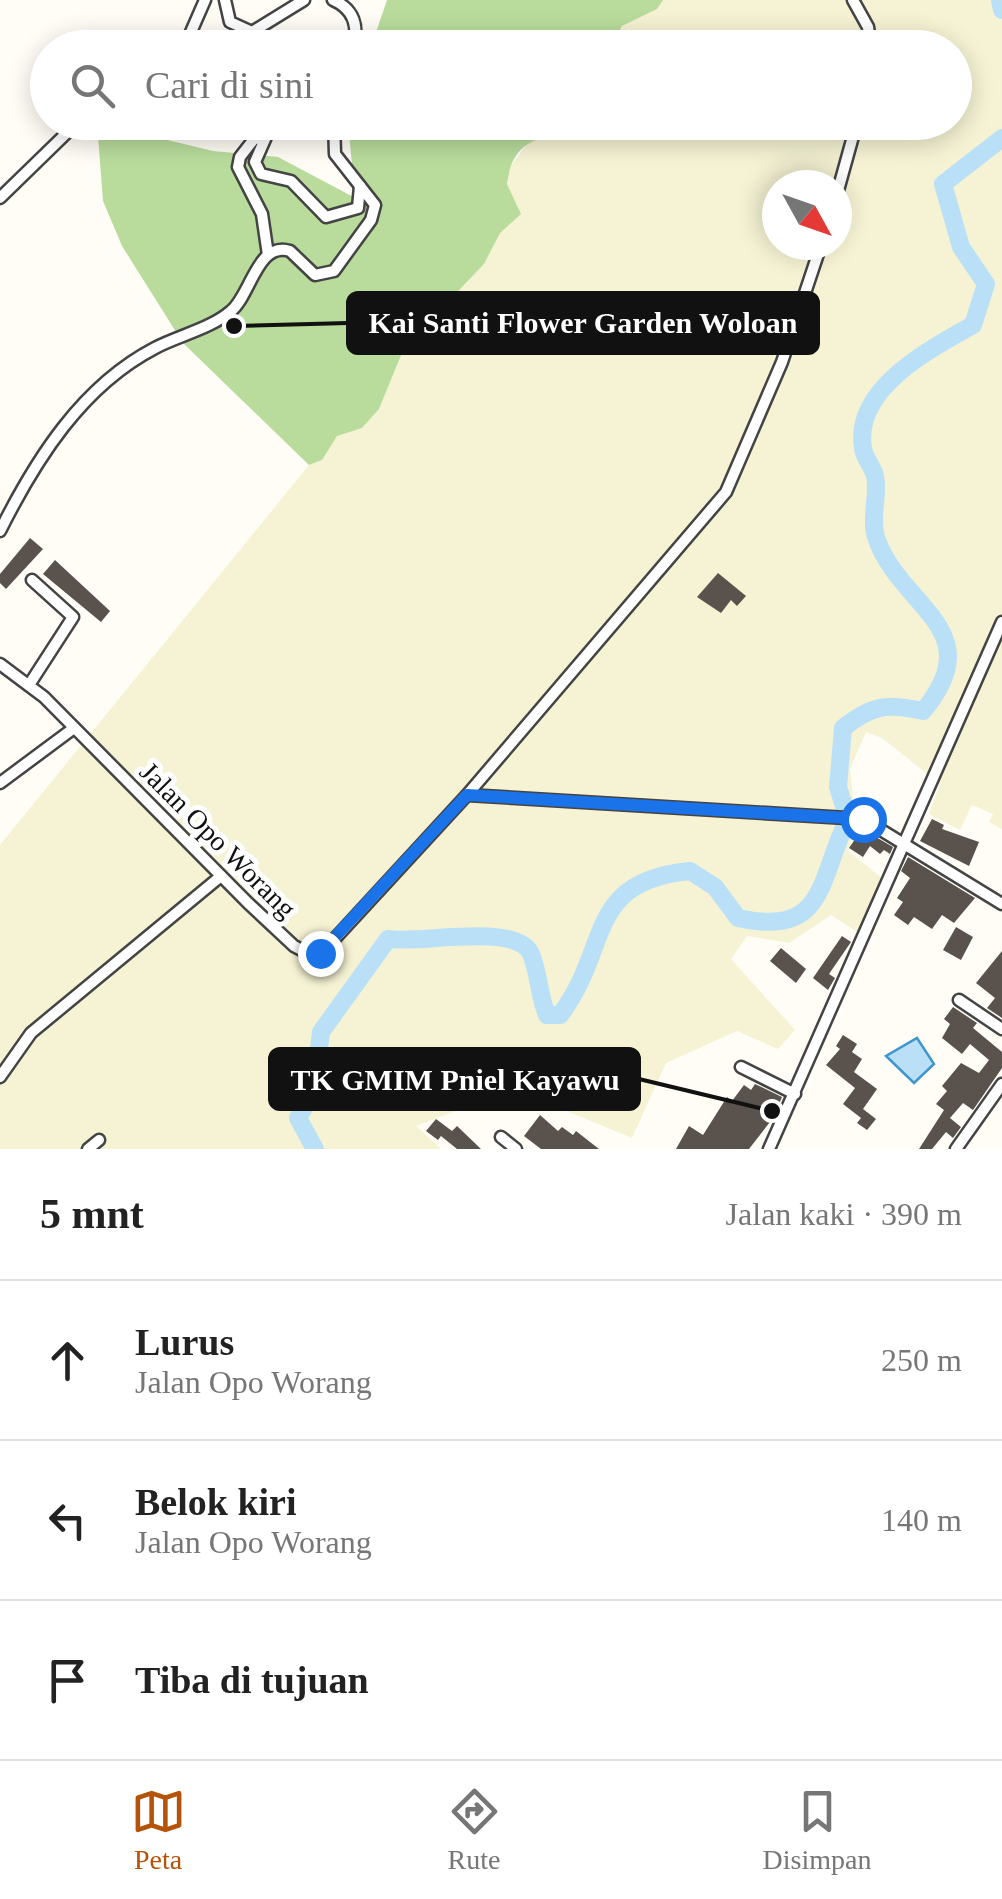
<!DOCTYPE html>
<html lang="id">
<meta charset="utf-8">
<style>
:root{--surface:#fff;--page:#f6f6f6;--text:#222;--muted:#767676;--line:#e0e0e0;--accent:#b45309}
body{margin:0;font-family:Georgia,serif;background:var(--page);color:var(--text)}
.compass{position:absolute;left:762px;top:170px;width:90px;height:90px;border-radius:50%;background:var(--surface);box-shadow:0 5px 25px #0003;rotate:130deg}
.stop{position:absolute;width:30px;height:30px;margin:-22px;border:8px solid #1a73e8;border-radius:50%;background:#fff}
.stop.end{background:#1a73e8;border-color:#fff;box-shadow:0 2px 10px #0008}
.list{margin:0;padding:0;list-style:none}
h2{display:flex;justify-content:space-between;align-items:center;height:130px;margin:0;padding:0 40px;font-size:42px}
h2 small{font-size:32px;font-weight:400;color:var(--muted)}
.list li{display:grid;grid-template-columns:65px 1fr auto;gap:30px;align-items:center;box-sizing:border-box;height:160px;padding:0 40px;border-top:2px solid var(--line)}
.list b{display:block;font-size:38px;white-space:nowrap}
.list p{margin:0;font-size:32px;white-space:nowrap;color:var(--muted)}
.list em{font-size:32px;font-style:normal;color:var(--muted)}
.icon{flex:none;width:55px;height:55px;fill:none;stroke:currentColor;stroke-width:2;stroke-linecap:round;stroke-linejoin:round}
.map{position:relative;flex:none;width:1002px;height:1149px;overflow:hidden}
.search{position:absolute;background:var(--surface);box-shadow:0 5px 25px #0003;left:30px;right:30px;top:30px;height:110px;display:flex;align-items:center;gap:25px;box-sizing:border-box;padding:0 35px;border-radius:55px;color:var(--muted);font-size:38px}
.sheet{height:610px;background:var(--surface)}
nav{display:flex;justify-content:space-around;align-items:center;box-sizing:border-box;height:140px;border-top:2px solid var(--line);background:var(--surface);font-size:28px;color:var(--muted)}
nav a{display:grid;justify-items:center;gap:5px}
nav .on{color:var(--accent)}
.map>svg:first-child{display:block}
.farmland{fill:#f6f3d4;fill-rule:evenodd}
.forest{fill:#b9dc9c}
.water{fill:#b9e0f7;stroke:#3f96cf;stroke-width:2.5}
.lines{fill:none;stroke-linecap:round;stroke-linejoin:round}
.river{stroke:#b9e0f7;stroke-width:18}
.building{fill:#5a524d}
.minor-casing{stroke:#444;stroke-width:15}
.minor{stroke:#fff;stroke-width:10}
.route{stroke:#1a73e8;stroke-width:12}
.labels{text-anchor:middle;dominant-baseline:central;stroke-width:10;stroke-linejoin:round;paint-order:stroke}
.street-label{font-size:28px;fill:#111;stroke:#fff}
.leader{fill:none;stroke:#111;stroke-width:4}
.callout-dot{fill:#111;stroke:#fff;stroke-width:4}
.callout{fill:#111;stroke:#111;stroke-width:4}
.callout-label{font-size:30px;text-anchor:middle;font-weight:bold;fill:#fff}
</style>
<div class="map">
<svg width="1002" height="1149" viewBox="0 0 1002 1149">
<rect width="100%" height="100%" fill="#fffdf5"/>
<!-- farmland -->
<path class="farmland" d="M663 0H1002V829L989 822 993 814 972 805 960 830 929 814 940 784 882 738 866 732 850 769 856 827 848 851 888 883 865 937 831 915 789 943 747 936 731 959 795 1030 778 1049 737 1031 666 1063 632 1138 557 1107H499L461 1109 416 1126 441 1149H0V845L309 465 322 460 337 435 362 428 379 409 404 348 484 264 499 233 520 214 507 184 509 169 530 140 570 122H954V48L611 47 622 26 656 9ZM777 185H837V245H777Z"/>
<!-- forest -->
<g class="forest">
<polygon points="387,0 663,0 657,9 622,26 611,47 371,47"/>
<path d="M97 123 213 151 278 157 380 211 353 175 348 123H570C542 145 514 133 507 184L521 214 500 233 484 264 404 348 379 409 362 428 337 436 322 460 309 465 183 343 122 246 103 201Z"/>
</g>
<!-- water -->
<polygon class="water" points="917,1038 934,1064 914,1083 886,1056"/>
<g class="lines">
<!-- river -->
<g class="river">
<polyline points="1000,0 1002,10"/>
<path d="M315 1149 298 1118 314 1090 321 1032 388 939C421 944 517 922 531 954 539 973 539 996 547 1015H560C611 949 584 881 690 871L715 887 738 918C827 938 818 879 848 819L838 787 843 728C872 705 887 703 923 711 992 629 899 607 876 537 870 518 879 495 875 476 873 467 864 458 863 448 853 388 931 349 973 325L986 284 961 247 943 184 1002 138"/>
</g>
</g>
<!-- building -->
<g class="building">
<polygon points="30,538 43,549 6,589 0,583 0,574"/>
<polygon points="55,560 110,611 101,622 43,574"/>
<polygon points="718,573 746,596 737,606 731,600 721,613 697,597"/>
<polygon points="932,819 944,825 942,829 979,842 969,866 920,841"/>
<polygon points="862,829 893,847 890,854 884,850 880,854 870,846 863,857 849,848"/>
<polygon points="908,857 975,898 954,923 942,915 932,929 914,917 908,925 894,915 903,902 897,898 910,878 901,871"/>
<polygon points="956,927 973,937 961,960 943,950"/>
<polygon points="842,936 851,942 829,974 835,978 828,990 813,978"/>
<polygon points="781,948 806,969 796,983 770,961"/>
<polygon points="1002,951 1002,1018 987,1008 995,998 976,983"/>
<polygon points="953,1007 977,1023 973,1028 1002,1052 1002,1068 973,1110 963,1103 950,1118 961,1127 953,1138 946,1132 932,1149 919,1149 944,1110 936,1104 947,1091 942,1086 961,1063 979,1073 989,1060 970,1044 962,1054 942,1038 950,1024 944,1019"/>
<polygon points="843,1035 857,1044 852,1052 862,1059 854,1072 877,1089 863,1109 876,1119 867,1130 857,1123 861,1118 843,1104 855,1088 826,1065 840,1049 836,1046"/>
<polygon points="755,1084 782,1097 773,1118 749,1149 676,1149 689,1126 703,1135 727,1097 732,1101 744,1085 751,1090"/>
<polygon points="540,1115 558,1131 562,1127 573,1135 576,1131 599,1149 541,1149 524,1136"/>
<polygon points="436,1119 452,1131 457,1126 481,1149 457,1149 441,1136 438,1140 426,1131"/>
</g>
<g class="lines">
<defs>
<g id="minor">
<polyline points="225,0 230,22 252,32 304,0"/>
<path d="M333 0C354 9 359 26 353 48"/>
<polyline points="853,0 868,27 871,48"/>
<polyline points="188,40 206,48"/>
<polyline points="184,48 205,0"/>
<polyline points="837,194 857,122"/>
<polyline points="0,198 78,122"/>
<polyline points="268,255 262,214 238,167 240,157 254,139 266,137 255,162 261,174 291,181 326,217 358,208 360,186"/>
<path d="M0 531C36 459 82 386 155 348 180 335 210 329 231 311 251 295 257 241 290 251L315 275 334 271 371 220 375 205 335 154 334 122"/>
<polyline points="0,664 44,697 248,903 294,946 313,956 328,946 467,795 863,819 1002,904"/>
<polyline points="29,685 73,617 32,580"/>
<polyline points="0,783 74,728"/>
<polyline points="467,795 726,492 782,362 821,245"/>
<polyline points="959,1000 1002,1029"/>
<polyline points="741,1067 795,1094"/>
<polyline points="0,1077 31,1033 221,876"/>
<polyline points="501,1137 516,1149"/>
<polyline points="88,1149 99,1140"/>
<polyline points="769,1149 1002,622"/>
<polyline points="956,1149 1002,1084"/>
</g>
</defs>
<!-- minor casing -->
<use href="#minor" class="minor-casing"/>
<!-- minor -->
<use href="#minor" class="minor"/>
</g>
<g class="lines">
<!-- route -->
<polyline class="route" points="320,953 467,795 863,819"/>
</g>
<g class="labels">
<!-- street labels -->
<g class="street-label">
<text transform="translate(218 840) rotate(45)">Jalan Opo Worang</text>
</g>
</g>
<!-- callouts -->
<path class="leader" d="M234 326L348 323M772 1111L639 1079"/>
<g class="callout-dot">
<circle cx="234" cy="326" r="10"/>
<circle cx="772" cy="1111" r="10"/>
</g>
<g class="callout">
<rect x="348" y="293" width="470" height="60" rx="10"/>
<rect x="270" y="1049" width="369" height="60" rx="10"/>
</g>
<g class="callout-label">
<text x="583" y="333">Kai Santi Flower Garden Woloan</text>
<text x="455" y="1090">TK GMIM Pniel Kayawu</text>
</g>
</svg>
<svg class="compass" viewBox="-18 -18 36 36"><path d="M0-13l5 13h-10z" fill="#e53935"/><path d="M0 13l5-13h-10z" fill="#767676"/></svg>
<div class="stop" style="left:863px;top:819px"></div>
<div class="stop end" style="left:320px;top:953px"></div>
<div class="search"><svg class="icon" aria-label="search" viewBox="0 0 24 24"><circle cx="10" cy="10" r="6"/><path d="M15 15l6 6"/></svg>Cari di sini</div>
</div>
<section class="sheet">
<h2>5 mnt<small>Jalan kaki · 390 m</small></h2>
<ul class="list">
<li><svg class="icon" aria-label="ahead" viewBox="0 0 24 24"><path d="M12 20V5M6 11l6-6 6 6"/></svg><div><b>Lurus</b><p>Jalan Opo Worang</p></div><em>250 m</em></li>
<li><svg class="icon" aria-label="left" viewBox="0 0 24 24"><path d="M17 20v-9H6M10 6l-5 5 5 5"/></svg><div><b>Belok kiri</b><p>Jalan Opo Worang</p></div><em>140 m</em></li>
<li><svg class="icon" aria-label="arrive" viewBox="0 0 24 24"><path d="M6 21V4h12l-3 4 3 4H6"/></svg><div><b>Tiba di tujuan</b></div></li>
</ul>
</section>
<nav>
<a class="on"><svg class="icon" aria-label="map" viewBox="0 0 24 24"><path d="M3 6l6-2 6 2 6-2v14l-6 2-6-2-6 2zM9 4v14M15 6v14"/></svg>Peta</a>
<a><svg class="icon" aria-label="directions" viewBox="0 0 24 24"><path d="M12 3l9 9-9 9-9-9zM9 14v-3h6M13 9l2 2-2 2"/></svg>Rute</a>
<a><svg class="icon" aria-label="saved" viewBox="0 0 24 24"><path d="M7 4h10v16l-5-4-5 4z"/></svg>Disimpan</a>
</nav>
